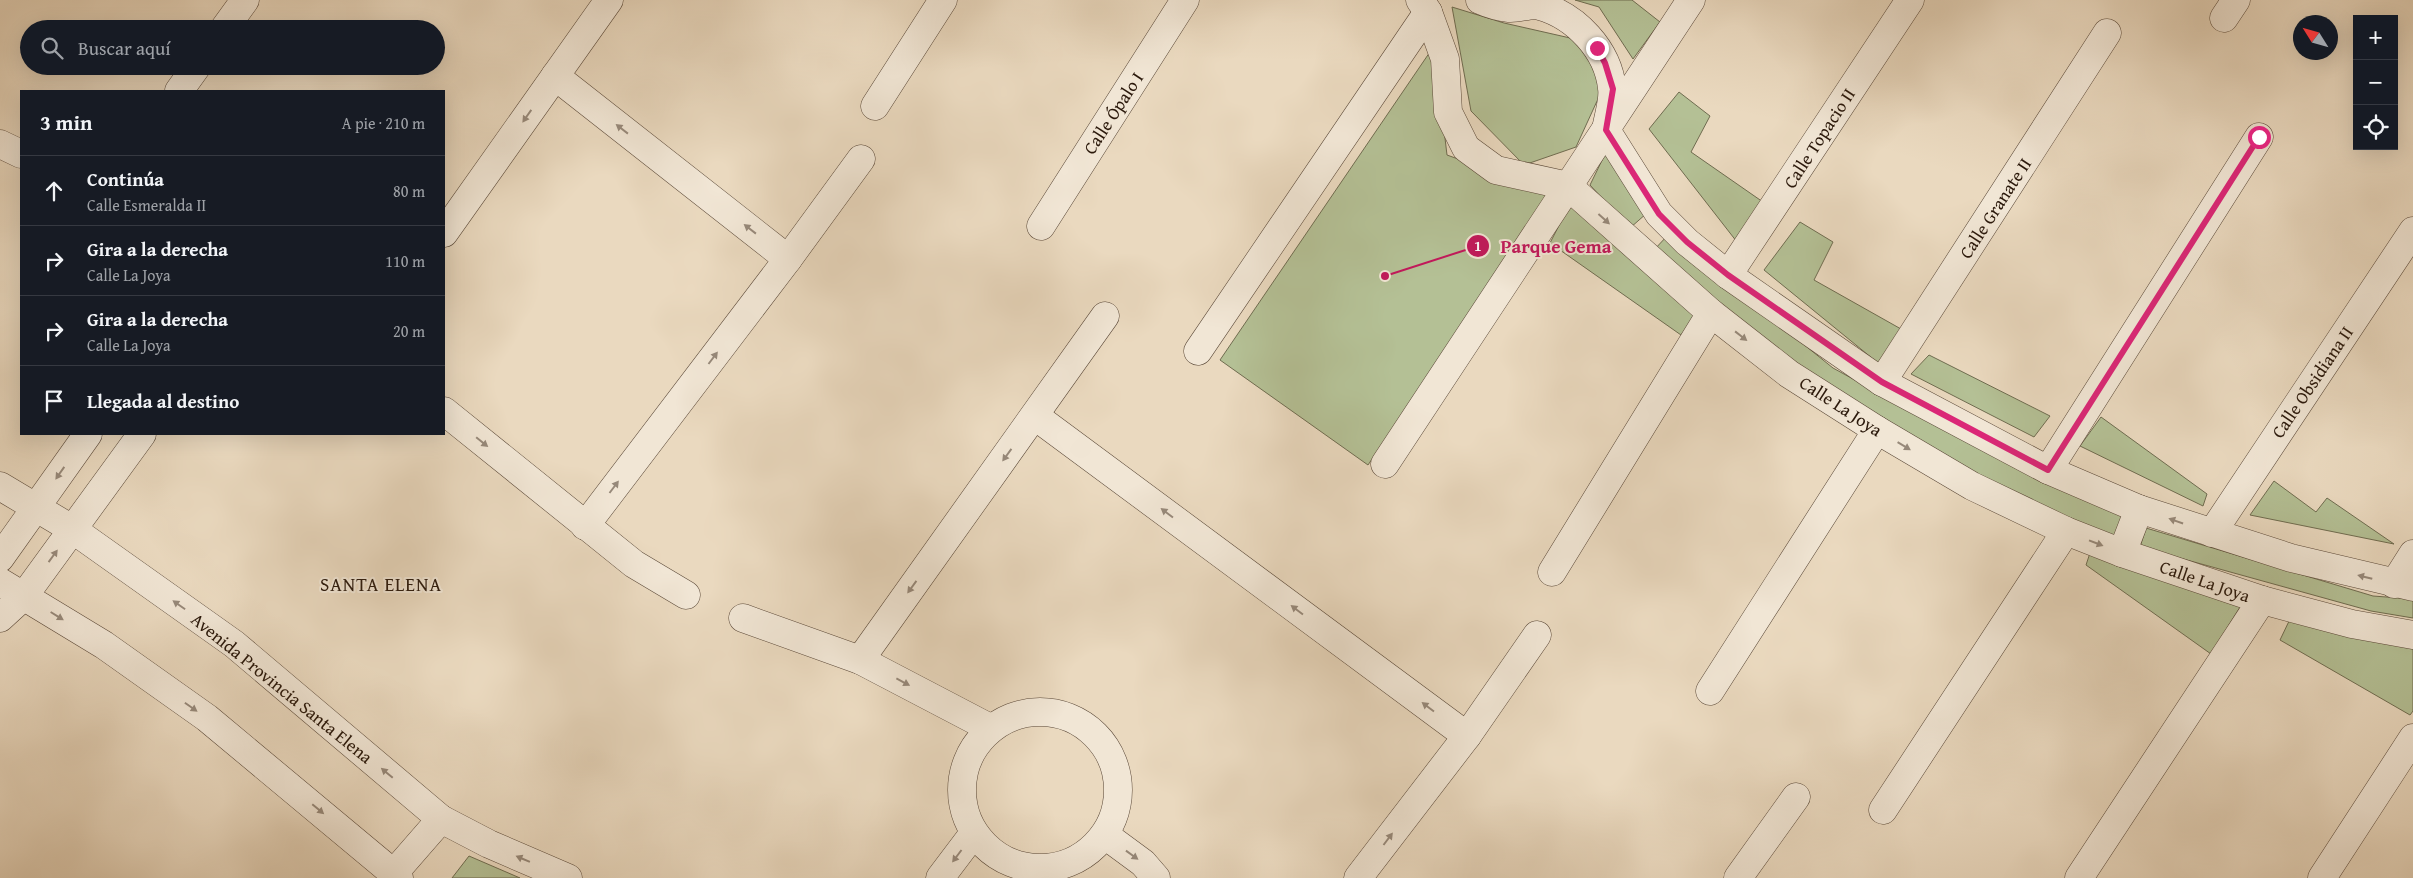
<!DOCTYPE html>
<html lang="es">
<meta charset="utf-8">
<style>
:root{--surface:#171b24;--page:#20242c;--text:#f1f3f6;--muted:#9ea1a6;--line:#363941}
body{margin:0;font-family:"Gentium Book Plus",serif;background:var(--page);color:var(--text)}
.controls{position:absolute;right:15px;top:15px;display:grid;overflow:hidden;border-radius:0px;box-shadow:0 5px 20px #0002}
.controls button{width:45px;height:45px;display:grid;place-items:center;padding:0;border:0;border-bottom:1px solid var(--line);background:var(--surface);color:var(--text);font:25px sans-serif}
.compass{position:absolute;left:2293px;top:15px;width:45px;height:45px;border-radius:50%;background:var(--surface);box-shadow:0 5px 20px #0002;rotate:307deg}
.stop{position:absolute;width:15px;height:15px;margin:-11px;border:4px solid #db2777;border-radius:50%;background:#fff}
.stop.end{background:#db2777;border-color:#fff;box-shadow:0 1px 5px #0008}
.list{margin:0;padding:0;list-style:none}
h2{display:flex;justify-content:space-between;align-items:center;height:65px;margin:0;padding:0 20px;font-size:21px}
h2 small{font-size:16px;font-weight:400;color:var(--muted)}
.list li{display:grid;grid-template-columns:32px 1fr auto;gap:15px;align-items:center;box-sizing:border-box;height:70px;padding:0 20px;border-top:1px solid var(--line)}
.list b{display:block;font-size:19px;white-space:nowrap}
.list p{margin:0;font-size:16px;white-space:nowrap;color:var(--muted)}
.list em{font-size:16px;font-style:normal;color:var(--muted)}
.icon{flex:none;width:28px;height:28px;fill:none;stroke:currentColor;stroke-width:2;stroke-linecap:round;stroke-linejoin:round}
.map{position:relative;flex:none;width:2413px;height:878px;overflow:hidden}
.search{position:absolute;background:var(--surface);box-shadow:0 5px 20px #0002;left:20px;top:20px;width:425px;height:55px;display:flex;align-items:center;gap:12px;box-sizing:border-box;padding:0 18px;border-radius:28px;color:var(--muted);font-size:19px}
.panel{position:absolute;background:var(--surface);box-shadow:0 5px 20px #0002;left:20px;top:90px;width:425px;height:345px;border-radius:0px}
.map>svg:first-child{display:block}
.green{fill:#b4c095;stroke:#6f6c50}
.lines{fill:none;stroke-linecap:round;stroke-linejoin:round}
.minor-casing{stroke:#5a4838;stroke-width:29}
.minor{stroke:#f1e6d5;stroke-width:28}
.oneway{fill:#97897a}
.route{stroke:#db2777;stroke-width:6}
.labels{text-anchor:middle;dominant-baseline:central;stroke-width:4;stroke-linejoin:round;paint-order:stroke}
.street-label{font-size:18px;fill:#2a180b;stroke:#f1e6d5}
.neighbourhood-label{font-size:19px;letter-spacing:1px;fill:#2a180b;stroke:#f1e6d5}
.leader{fill:none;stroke:#c2185b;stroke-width:2}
.callout-dot{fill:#c2185b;stroke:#f1e6d5;stroke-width:2}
.mark-label{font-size:15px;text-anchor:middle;font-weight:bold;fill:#fff}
.callout-label{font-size:19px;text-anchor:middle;font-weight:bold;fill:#c2185b;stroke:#f1e6d5;stroke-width:4;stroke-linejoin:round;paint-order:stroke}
</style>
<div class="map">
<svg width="2413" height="878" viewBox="0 0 2413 878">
<rect width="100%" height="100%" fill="#ead9bf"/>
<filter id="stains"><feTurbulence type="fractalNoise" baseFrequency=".004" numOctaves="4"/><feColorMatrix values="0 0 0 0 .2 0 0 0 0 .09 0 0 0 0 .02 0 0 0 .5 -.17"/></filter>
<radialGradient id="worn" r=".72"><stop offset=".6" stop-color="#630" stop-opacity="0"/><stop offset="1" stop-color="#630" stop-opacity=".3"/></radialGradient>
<!-- green -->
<g class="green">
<polygon points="1575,0 1632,0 1660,22 1633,59 1599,7"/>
<polygon points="1452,7 1504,23 1579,40 1603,88 1576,147 1524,165 1471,111"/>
<polygon points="1434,46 1447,155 1549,192 1368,465 1220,360"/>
<polygon points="1679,92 1710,116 1691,152 1763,202 1737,242 1649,129"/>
<polygon points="1609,146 1647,213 1630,228 1590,185"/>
<polygon points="1571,202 1697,313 1681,335 1550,243"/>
<polygon points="1800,222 1833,242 1814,280 1901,329 1878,363 1764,270"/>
<polygon points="1668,235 1833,368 2015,468 2125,512 2117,542 2002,493 1818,385 1653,251"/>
<polygon points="1929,355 2050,416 2034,437 1911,374"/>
<polygon points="2101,417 2207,494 2203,506 2080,446"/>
<polygon points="2274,481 2316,512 2327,498 2394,544 2250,515"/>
<polygon points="2146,528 2373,596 2413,599 2413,618 2371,611 2140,547"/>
<polygon points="2091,550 2240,607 2211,654 2086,565"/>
<polygon points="2291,617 2413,641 2413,711 2410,715 2280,640"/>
<polygon points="469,856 520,878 452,878"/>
</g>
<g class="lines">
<defs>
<g id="minor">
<polyline points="1420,0 1428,12 1445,59 1448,112 1466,148 1496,170 1568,186 1711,313 1789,374 1877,430 1972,486 2066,531 2122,553 2262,600 2352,624 2413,635"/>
<path d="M1480 0C1489 4 1499 7 1509 8 1519 9 1531 3 1540 6 1576 16 1608 50 1612 88 1614 100 1608 117 1606 130L1659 214 1687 242 1728 275 1882 382 2048 470 2139 509 2291 558 2413 587"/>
<polyline points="2224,18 2236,0"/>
<polyline points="224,29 245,0"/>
<polyline points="555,76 788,259"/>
<polyline points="179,91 197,66"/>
<polyline points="875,106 943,0"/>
<polyline points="0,144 21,154"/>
<polyline points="1041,226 1185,0"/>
<polyline points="444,233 609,0"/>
<polyline points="1728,275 1910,0"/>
<polyline points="1198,351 1428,12"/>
<polyline points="1882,382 2107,33"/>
<polyline points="444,411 634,564 686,595"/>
<polyline points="1035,416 1467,736"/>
<polyline points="1385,464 1691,0"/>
<polyline points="2048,470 2259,137"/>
<polyline points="0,486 72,529 234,644 441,819 489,844 568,878"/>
<polyline points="585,526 788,259 861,159"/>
<polyline points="2212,533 2413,231"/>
<polyline points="2122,553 2139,509"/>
<polyline points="0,558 88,434"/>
<polyline points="1552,572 1711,313"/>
<polyline points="0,582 104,645 207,718 399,878"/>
<polyline points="2394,584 2413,554"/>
<polyline points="0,618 24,596 142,434"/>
<polyline points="743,618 860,660 990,728"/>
<polyline points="860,660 1105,316"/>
<polyline points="1710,691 1877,430"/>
<circle cx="1040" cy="790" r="78"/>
<polyline points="1883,810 2066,531"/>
<polyline points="1105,835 1143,863 1156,878"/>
<polyline points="394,873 441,819"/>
<polyline points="940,878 974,833"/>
<polyline points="1358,878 1467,736 1537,635"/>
<polyline points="1738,878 1796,797"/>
<polyline points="2079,878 2262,600"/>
<polyline points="2322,878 2413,738"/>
</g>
</defs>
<!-- minor casing -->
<use href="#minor" class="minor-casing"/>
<!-- minor -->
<use href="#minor" class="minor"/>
</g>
<!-- one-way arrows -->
<defs><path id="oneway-solid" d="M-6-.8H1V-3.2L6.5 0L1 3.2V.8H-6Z" transform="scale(1.25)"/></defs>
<g class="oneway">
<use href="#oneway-solid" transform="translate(527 116) rotate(125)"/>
<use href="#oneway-solid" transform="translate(622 129) rotate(-142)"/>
<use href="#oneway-solid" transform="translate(1604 219) rotate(42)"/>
<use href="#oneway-solid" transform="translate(750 229) rotate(-142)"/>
<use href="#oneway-solid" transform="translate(1741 336) rotate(38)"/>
<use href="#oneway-solid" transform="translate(713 358) rotate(-53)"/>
<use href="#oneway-solid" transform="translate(482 442) rotate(39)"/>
<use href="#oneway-solid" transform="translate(1904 446) rotate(31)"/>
<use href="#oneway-solid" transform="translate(1007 455) rotate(126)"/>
<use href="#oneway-solid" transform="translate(60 473) rotate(125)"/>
<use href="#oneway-solid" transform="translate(614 487) rotate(-53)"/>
<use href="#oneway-solid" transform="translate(1167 513) rotate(-143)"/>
<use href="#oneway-solid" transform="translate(2176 521) rotate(-161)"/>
<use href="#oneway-solid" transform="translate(2096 543) rotate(21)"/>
<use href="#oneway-solid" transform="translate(53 556) rotate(-54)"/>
<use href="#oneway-solid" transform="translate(2365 577) rotate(-166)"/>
<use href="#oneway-solid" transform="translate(912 587) rotate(126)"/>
<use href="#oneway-solid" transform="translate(179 605) rotate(-145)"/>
<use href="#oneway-solid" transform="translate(1297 610) rotate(-143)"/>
<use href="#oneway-solid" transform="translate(57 616) rotate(32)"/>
<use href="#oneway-solid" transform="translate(903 682) rotate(28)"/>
<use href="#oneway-solid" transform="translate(191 707) rotate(35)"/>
<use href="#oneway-solid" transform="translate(1428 707) rotate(-143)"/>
<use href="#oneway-solid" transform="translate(387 773) rotate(-140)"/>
<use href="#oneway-solid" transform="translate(318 809) rotate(40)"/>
<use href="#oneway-solid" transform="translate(1388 839) rotate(-53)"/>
<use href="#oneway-solid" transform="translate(1132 855) rotate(36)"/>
<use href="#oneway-solid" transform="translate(957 856) rotate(127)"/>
<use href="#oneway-solid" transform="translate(523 859) rotate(-157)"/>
</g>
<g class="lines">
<!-- route -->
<polyline class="route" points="1597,48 1605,63 1613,89 1606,130 1659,214 1687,242 1728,275 1882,382 2048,470 2259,137"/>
</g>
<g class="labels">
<!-- street labels -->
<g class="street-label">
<text transform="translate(1113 113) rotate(-57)">Calle Ópalo I</text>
<text transform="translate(1819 138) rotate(-57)">Calle Topacio II</text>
<text transform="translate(1995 208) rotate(-57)">Calle Granate II</text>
<text transform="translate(2312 382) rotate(-56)">Calle Obsidiana II</text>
<text transform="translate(1841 406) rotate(33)">Calle La Joya</text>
<text transform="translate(2205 581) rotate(19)">Calle La Joya</text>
<text transform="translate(282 688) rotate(39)">Avenida Provincia Santa Elena</text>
</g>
<!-- neighbourhood labels -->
<g class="neighbourhood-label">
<text x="381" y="584">SANTA ELENA</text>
</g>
</g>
<!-- callouts -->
<path class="leader" d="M1385 276L1478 246"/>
<g class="callout-dot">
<circle cx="1385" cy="276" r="5"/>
<circle cx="1478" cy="246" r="12"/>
</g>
<g class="mark-label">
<text x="1478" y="251">1</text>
</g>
<g class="callout-label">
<text x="1556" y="253">Parque Gema</text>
</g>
<rect width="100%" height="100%" filter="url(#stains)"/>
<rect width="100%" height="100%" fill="url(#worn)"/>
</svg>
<div class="controls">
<button>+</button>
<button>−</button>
<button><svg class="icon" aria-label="locate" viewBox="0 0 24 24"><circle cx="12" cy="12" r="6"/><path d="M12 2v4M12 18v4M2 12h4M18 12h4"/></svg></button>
</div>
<svg class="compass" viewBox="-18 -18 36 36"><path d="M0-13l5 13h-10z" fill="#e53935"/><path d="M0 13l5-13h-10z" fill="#9ea1a6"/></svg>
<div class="stop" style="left:2259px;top:137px"></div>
<div class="stop end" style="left:1597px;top:48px"></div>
<div class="search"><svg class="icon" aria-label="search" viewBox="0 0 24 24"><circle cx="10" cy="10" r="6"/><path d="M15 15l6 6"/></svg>Buscar aquí</div>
<section class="panel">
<h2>3 min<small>A pie · 210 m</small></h2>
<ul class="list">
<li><svg class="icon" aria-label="ahead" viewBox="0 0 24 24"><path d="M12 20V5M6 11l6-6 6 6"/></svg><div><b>Continúa</b><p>Calle Esmeralda II</p></div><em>80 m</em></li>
<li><svg class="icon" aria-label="right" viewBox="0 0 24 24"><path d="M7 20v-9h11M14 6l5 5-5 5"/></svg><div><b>Gira a la derecha</b><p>Calle La Joya</p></div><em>110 m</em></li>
<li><svg class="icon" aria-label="right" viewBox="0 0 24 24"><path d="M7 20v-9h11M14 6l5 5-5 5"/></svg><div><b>Gira a la derecha</b><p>Calle La Joya</p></div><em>20 m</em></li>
<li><svg class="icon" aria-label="arrive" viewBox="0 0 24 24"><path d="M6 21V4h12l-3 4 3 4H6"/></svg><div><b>Llegada al destino</b></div></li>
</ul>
</section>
</div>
